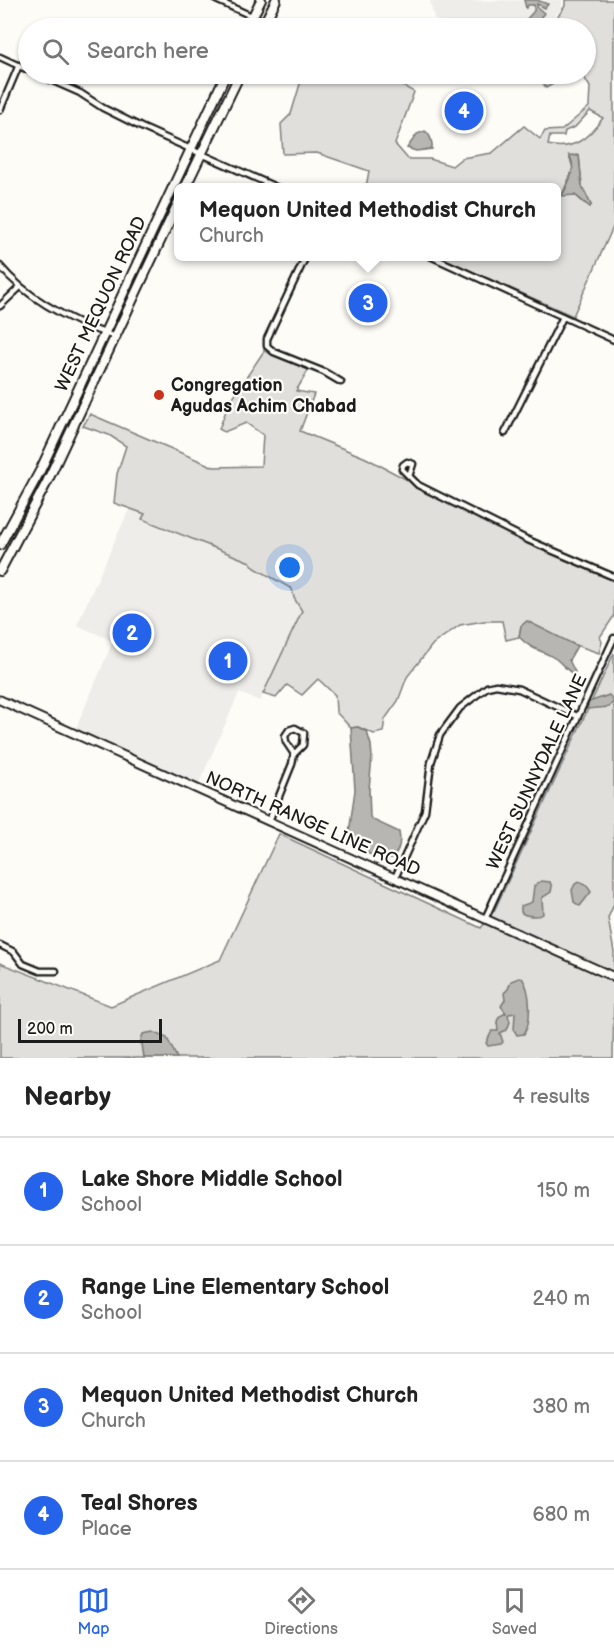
<!DOCTYPE html>
<style>
:root{--surface:#fff;--page:#f6f6f6;--text:#222;--muted:#767676;--line:#e0e0e0;--accent:#2563eb}
body{margin:0;font-family:"Balsamiq Sans",sans-serif;background:var(--page);color:var(--text)}
.scale{position:absolute;left:18px;bottom:15px;width:144px;box-sizing:border-box;padding-left:6px;border:3px solid #1c1c1c;border-top:0;font-size:16px;line-height:21px;white-space:nowrap;color:#1c1c1c;-webkit-text-stroke:4px #fdfcf7;paint-order:stroke}
.you{position:absolute;left:290px;top:568px;width:21px;height:21px;margin:-15px;border:4px solid #fff;border-radius:50%;background:#1a73e8;box-shadow:0 0 0 9px #1a73e833}
.badge{display:grid;place-items:center;width:39px;height:39px;border-radius:50%;background:var(--accent);color:#fff;font-size:20px;font-weight:700}
.pin{position:absolute;translate:-50% -50%;border:3px solid #fff;box-shadow:0 2px 6px #0006}
.popup{position:absolute;left:174px;top:183px;width:387px;height:78px;box-sizing:border-box;display:grid;place-content:center;border-radius:9px;background:var(--surface);filter:drop-shadow(0 2px 4px #0005);font-size:20px;white-space:nowrap;color:var(--muted)}
.popup b{font-size:22px;color:var(--text)}
.popup::after{content:'';position:absolute;left:50%;top:100%;margin-left:-12px;border:12px solid transparent;border-top-color:var(--surface)}
.list{margin:0;padding:0;list-style:none}
h2{display:flex;justify-content:space-between;align-items:center;height:78px;margin:0;padding:0 24px;font-size:26px}
h2 small{font-size:20px;font-weight:400;color:var(--muted)}
.list li{display:grid;grid-template-columns:39px 1fr auto;gap:18px;align-items:center;box-sizing:border-box;height:108px;padding:0 24px;border-top:2px solid var(--line)}
.list b{display:block;font-size:22px;white-space:nowrap}
.list p{margin:0;font-size:20px;white-space:nowrap;color:var(--muted)}
.list em{font-size:20px;font-style:normal;color:var(--muted)}
.icon{flex:none;width:33px;height:33px;fill:none;stroke:currentColor;stroke-width:2;stroke-linecap:round;stroke-linejoin:round}
.map{position:relative;flex:none;width:614px;height:1058px;overflow:hidden}
.search{position:absolute;background:var(--surface);box-shadow:0 2px 4px #0004;left:18px;right:18px;top:18px;height:66px;display:flex;align-items:center;gap:15px;box-sizing:border-box;padding:0 21px;border-radius:33px;color:var(--muted);font-size:22px}
.sheet{height:510px;background:var(--surface)}
nav{display:flex;justify-content:space-around;align-items:center;box-sizing:border-box;height:84px;border-top:2px solid var(--line);background:var(--surface);font-size:16px;color:var(--muted)}
nav a{display:grid;justify-items:center;gap:3px}
nav .on{color:var(--accent)}
.map>svg:first-child{display:block}
.built{fill:#eeede9}
.green{fill:#e0dfdb;stroke:#7e7e7c;stroke-width:1.5;fill-rule:evenodd}
.water{fill:#b7b6b2;stroke:#797876;stroke-width:1.5}
.lines{fill:none;stroke-linecap:round;stroke-linejoin:round}
.street-casing{stroke:#1c1c1c;stroke-width:9}
.secondary-casing{stroke:#1c1c1c;stroke-width:11}
.primary-casing{stroke:#1c1c1c;stroke-width:12}
.street{stroke:#fdfcf7;stroke-width:4.5}
.secondary{stroke:#fdfcf7;stroke-width:7}
.primary{stroke:#fdfcf7;stroke-width:8}
.poi-dot{fill:#c8321e;stroke:#fdfcf7;stroke-width:2}
.labels{text-anchor:middle;dominant-baseline:central;stroke-width:4.5;stroke-linejoin:round;paint-order:stroke}
.street-label{font-size:18px;fill:#1c1c1c;stroke:#fdfcf7}
.poi-label{font-size:18px;font-weight:bold;fill:#1c1c1c;stroke:#fdfcf7;text-anchor:start}
</style>
<div class="map">
<svg width="614" height="1058" viewBox="0 0 614 1058">
<rect width="100%" height="100%" fill="#fdfcf7"/>
<filter id="ink" filterUnits="userSpaceOnUse"><feTurbulence type="fractalNoise" baseFrequency=".0167" numOctaves="2"/><feDisplacementMap in="SourceGraphic" scale="12" xChannelSelector="R" yChannelSelector="G"/><feConvolveMatrix kernelMatrix="1 2 1 2 8 2 1 2 1" color-interpolation-filters="sRGB"/></filter>
<g filter="url(#ink)">
<!-- built -->
<g class="built">
<polygon points="562,0 562,8 551,20 547,28 447,28 434,18 430,1"/>
<polygon points="130,507 145,514 143,520 250,562 255,568 292,589 294,598 302,611 260,701 239,693 197,788 74,733 113,641 77,625"/>
</g>
<!-- green -->
<g class="green">
<path d="M565 0H614V225L573 316 440 257 557 256V188L366 187 369 171 317 153 283 154 281 124 291 114 303 74H382L414 92 395 144 408 159H430L452 166 462 158 492 153 524 126 540 139 545 131 562 130 589 107 590 87 582 74H586V28H550L565 6ZM590 111 603 118C588 138 574 151 548 145L550 136H564L565 131 575 127ZM579 155 582 186 591 205 584 203 575 195H562L573 168 569 156Z"/>
<polygon points="537,74 571,74 546,88"/>
<polygon points="264,351 309,369 296,391 314,394 300,431 366,458 496,527 614,581 614,616 600,637 602,642 599,653 521,626 519,637 506,640 502,621 484,621 460,625 433,644 407,677 398,701 385,719 383,732 374,734 358,727 351,728 336,712 335,695 318,679 302,695 287,685 276,698 263,694 302,611 294,598 292,589 255,568 250,562 142,519 145,514 114,503 117,474 126,446 109,435 83,426 90,414 214,467 261,466 263,435 246,423 224,432 219,429 229,403"/>
<polygon points="614,653 614,904 608,918 614,952 614,974 611,982 614,984 613,1058 0,1058 0,963 111,1006 220,960 279,834 481,928 494,911"/>
</g>
<!-- water -->
<g class="water">
<polygon points="524,0 537,0 548,4 545,8 537,4 537,7 544,13 534,26 526,20 534,11 534,5 528,5 526,8"/>
<path d="M425 131C430 134 433 143 432 149L416 151 407 148 417 134Z"/>
<path d="M569 155 579 156 582 186 591 205 590 207 575 195 562 196C568 183 578 169 569 155Z"/>
<path d="M527 621 577 646 569 660 575 672 574 675C567 670 562 664 556 659 541 649 534 652 519 637L521 626Z"/>
<polygon points="609,695 614,701 609,707 587,709 589,702"/>
<path d="M358 727 367 732 371 745 372 757 369 789 370 817 373 820 399 832C401 842 400 851 392 858 377 859 358 851 348 840L355 790 351 728Z"/>
<path d="M541 881 550 882 552 887 551 892 542 898 543 914C539 917 525 917 521 912V906L532 902 534 886Z"/>
<polygon points="579,882 587,886 591,892 580,906 574,902 572,890 575,884"/>
<path d="M519 978H522C531 990 532 1021 524 1034L517 1035 514 1030 515 1013 509 1014 508 1015 510 1022 507 1030 500 1033 503 1042 501 1044 488 1046 486 1043 492 1031H498L497 1021 500 1016 506 1013 501 1006 505 1000 504 993 508 989 511 981Z"/>
<polygon points="153,1032 167,1038 177,1058 144,1058 142,1044 140,1043 143,1034"/>
</g>
<g class="lines">
<defs>
<g id="street">
<polyline points="216,0 265,22"/>
<polyline points="0,57 28,70"/>
<polyline points="37,74 80,93 103,108 141,127 278,188"/>
<polyline points="0,110 19,65"/>
<polyline points="306,256 267,339 267,346 274,352 324,372 341,382"/>
<polyline points="430,256 614,340"/>
<path d="M0 266C29 301 73 322 115 337"/>
<polyline points="0,306 19,288"/>
<polyline points="505,433 563,317"/>
<polyline points="409,476 413,464 407,462 403,465 402,469 418,485 528,540 614,577"/>
<polyline points="269,821 292,764 294,754 303,745 304,733 295,728 289,730 285,736 286,742 294,754"/>
<polyline points="395,878 425,811 431,763 440,735 460,708 487,687 496,685 519,689 577,716"/>
<polyline points="485,919 614,638"/>
<polyline points="0,945 14,952 23,964 40,971 56,971"/>
</g>
<polyline id="secondary" points="0,700 614,977"/>
<g id="primary">
<polyline points="247,28 261,0"/>
<polyline points="262,28 276,0"/>
<polyline points="185,188 240,74"/>
<polyline points="0,545 40,471 226,74"/>
<polyline points="0,571 47,482 179,201"/>
</g>
</defs>
<!-- street casing -->
<use href="#street" class="street-casing"/>
<!-- secondary casing -->
<use href="#secondary" class="secondary-casing"/>
<!-- primary casing -->
<use href="#primary" class="primary-casing"/>
<!-- street -->
<use href="#street" class="street"/>
<!-- secondary -->
<use href="#secondary" class="secondary"/>
<!-- primary -->
<use href="#primary" class="primary"/>
</g>
</g>
<!-- markers -->
<circle class="poi-dot" cx="159" cy="395" r="6"/>
<g class="labels">
<!-- street labels -->
<g class="street-label">
<text transform="translate(101 304) rotate(-65)">WEST MEQUON ROAD</text>
<text transform="translate(537 772) rotate(-65)">WEST SUNNYDALE LANE</text>
<text transform="translate(313 824) rotate(24)">NORTH RANGE LINE ROAD</text>
</g>
<!-- poi labels -->
<g class="poi-label">
<text x="171" y="385">Congregation<tspan x="171" dy="21">Agudas Achim Chabad</tspan></text>
</g>
</g>
</svg>
<div class="scale">200 m</div>
<div class="you"></div>
<div class="pin badge" style="left:228px;top:661px">1</div>
<div class="pin badge" style="left:132px;top:633px">2</div>
<div class="pin badge" style="left:368px;top:303px">3</div>
<div class="popup"><b>Mequon United Methodist Church</b>Church</div>
<div class="pin badge" style="left:464px;top:111px">4</div>
<div class="search"><svg class="icon" aria-label="search" viewBox="0 0 24 24"><circle cx="10" cy="10" r="6"/><path d="M15 15l6 6"/></svg>Search here</div>
</div>
<section class="sheet">
<h2>Nearby<small>4 results</small></h2>
<ul class="list">
<li><span class="badge">1</span><div><b>Lake Shore Middle School</b><p>School</p></div><em>150 m</em></li>
<li><span class="badge">2</span><div><b>Range Line Elementary School</b><p>School</p></div><em>240 m</em></li>
<li><span class="badge">3</span><div><b>Mequon United Methodist Church</b><p>Church</p></div><em>380 m</em></li>
<li><span class="badge">4</span><div><b>Teal Shores</b><p>Place</p></div><em>680 m</em></li>
</ul>
</section>
<nav>
<a class="on"><svg class="icon" aria-label="map" viewBox="0 0 24 24"><path d="M3 6l6-2 6 2 6-2v14l-6 2-6-2-6 2zM9 4v14M15 6v14"/></svg>Map</a>
<a><svg class="icon" aria-label="directions" viewBox="0 0 24 24"><path d="M12 3l9 9-9 9-9-9zM9 14v-3h6M13 9l2 2-2 2"/></svg>Directions</a>
<a><svg class="icon" aria-label="saved" viewBox="0 0 24 24"><path d="M7 4h10v16l-5-4-5 4z"/></svg>Saved</a>
</nav>
